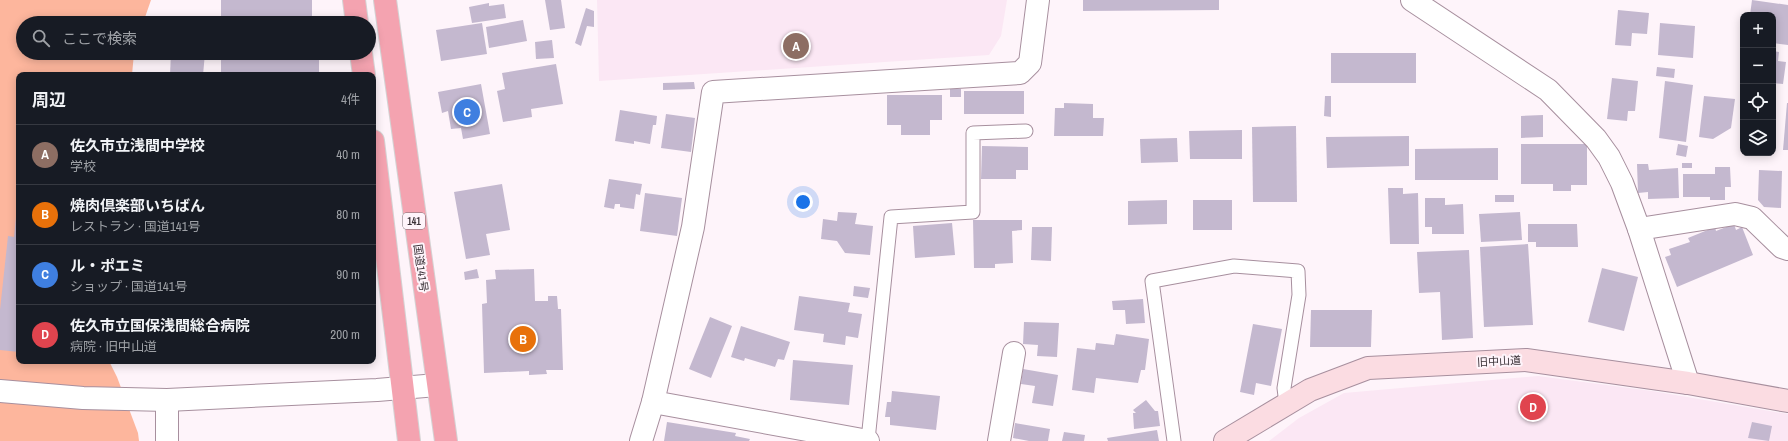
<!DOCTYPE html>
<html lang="ja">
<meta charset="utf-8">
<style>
:root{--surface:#171b24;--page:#242831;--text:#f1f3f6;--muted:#9ea1a6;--line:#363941;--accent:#1a73e8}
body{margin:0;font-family:"Archivo Narrow","Noto Sans JP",sans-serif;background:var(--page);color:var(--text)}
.controls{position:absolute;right:12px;top:12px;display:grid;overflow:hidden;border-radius:8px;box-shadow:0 2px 10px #0003}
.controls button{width:36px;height:36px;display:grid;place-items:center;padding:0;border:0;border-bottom:1px solid var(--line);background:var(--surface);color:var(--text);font:20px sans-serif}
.you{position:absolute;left:803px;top:202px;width:14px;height:14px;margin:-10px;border:3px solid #fff;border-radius:50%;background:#1a73e8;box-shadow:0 0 0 6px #1a73e833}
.badge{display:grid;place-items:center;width:26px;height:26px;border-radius:50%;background:var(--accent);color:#fff;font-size:13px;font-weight:700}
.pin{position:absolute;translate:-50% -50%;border:2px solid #fff;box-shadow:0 1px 4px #0006}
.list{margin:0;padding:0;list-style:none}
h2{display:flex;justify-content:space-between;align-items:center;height:52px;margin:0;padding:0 16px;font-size:17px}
h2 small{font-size:13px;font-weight:400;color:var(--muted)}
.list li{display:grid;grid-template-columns:26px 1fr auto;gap:12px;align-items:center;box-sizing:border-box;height:60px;padding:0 16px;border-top:1px solid var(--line)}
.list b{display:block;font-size:15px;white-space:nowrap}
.list p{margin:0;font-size:13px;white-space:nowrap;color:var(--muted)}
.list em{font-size:13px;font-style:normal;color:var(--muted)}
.icon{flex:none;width:22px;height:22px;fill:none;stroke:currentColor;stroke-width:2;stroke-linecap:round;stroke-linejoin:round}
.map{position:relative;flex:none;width:1788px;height:441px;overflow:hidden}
.search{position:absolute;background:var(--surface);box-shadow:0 2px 10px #0003;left:16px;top:16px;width:360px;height:44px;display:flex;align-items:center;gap:10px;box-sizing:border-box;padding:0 14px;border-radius:22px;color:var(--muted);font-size:15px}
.panel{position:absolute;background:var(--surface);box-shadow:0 2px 10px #0003;left:16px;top:72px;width:360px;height:292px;border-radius:8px}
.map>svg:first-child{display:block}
.built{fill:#fbe7f4}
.green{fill:#fdb69d}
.building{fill:#c4b8cf}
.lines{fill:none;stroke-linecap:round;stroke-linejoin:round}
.service-casing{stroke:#a78f9e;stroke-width:15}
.minor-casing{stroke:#a78f9e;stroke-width:24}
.tertiary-casing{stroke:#a78f9e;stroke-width:24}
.secondary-casing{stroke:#a78f9e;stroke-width:24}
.trunk-casing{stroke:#d4d2d3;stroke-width:24}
.service{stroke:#fff;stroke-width:13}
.minor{stroke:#fff;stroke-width:22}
.tertiary{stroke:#fff;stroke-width:22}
.secondary{stroke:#fbdce2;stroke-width:22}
.trunk{stroke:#f4a3b0;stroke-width:22}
.labels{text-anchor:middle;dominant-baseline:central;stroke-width:4;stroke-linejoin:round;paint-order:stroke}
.shield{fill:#fef4fa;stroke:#756c72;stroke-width:1}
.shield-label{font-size:10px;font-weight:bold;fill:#3a3137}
.street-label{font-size:11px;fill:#3a3137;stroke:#fef4fa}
</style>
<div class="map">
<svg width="1788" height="441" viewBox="0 0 1788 441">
<rect width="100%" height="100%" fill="#fef4fa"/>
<!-- built -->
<g class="built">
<polygon points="597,0 1007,0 1001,36 989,55 599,81"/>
<polygon points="1538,376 1652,391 1788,414 1788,441 1269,441 1299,418 1344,393"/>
</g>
<!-- green -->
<polygon class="green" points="0,0 151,0 143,23 23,23 23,53 134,53 132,75 19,75 19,361 109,361 117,377 138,433 139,441 0,441"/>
<!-- building -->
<g class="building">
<polygon points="221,0 312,0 312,17 319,17 319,23 221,23"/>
<polygon points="545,0 561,0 565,28 550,30"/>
<polygon points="1083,0 1219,0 1219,10 1083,11"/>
<polygon points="1752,0 1788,5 1788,45 1773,43 1773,15 1750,15"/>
<polygon points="489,3 489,6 504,4 506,18 472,23 469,7"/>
<polygon points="586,8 594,11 594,27 587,26 581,46 575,43"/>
<polygon points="1618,10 1649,13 1647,34 1632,33 1631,46 1615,45"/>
<polygon points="523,20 527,41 489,48 486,27"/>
<polygon points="482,23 487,54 441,61 436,30"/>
<polygon points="1660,23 1695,26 1693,58 1658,55"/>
<polygon points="552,40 554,58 536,59 535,42"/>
<polygon points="1773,51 1779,52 1778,61 1786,62 1783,84 1773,83"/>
<polygon points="171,53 205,53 203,75 170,75"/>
<rect x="221" y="53" width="98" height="22"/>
<rect x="1331" y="53" width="85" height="30"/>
<polygon points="556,64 563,104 531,109 532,117 503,122 497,91 505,89 502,73"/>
<polygon points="1657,67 1675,69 1674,78 1656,76"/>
<polygon points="1612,78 1638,81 1635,111 1628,111 1627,121 1607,119"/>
<polygon points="1665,81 1693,85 1686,142 1659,138"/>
<polygon points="694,82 695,89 663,90 663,83"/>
<polygon points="481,84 490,134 463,139 461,128 451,129 448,111 442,113 438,92"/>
<rect x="950" y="89" width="11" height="8"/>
<rect x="964" y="91" width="60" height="23"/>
<polygon points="887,95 942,95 942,120 930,120 930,135 901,135 901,125 887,125"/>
<polygon points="1325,96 1331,96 1331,117 1324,116"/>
<polygon points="1704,96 1735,99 1731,128 1713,139 1699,137"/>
<polygon points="1064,103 1093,104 1093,118 1104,118 1103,136 1054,136 1055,108 1064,108"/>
<polygon points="1787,103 1788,103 1788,150 1783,150"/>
<polygon points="620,110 657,116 656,125 653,125 650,144 634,141 634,144 615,141"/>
<polygon points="666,114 695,118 691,152 661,148"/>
<polygon points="1543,115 1543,137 1521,138 1521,116"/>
<polygon points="1296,126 1297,202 1253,202 1252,127"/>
<polygon points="1242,130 1242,159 1190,159 1189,131"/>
<polygon points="1409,136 1409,166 1327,168 1326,137"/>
<polygon points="1177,138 1178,162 1141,163 1140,139"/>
<polygon points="1521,144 1587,144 1587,185 1571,185 1571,191 1553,191 1553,184 1521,184"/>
<polygon points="1678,144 1688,146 1686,157 1676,155"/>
<polygon points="982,146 1028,147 1028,170 1016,170 1016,179 981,179"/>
<polygon points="1498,148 1498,180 1415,180 1415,149"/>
<rect x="1682" y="163" width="10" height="5"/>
<polygon points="1637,164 1648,164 1649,170 1678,168 1679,198 1648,199 1648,192 1638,193"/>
<polygon points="1715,167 1730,167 1731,187 1725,187 1725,200 1710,200 1710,197 1683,197 1683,174 1715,174"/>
<polygon points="1759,170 1782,171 1781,208 1764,207 1758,200"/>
<polygon points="609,179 642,184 640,195 636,194 634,209 620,207 620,204 615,204 614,209 604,207"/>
<polygon points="502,184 510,230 486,234 490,255 466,259 454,192"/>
<polygon points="1388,188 1403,188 1403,194 1418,193 1419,244 1390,244"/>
<polygon points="645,193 682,198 677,236 640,231"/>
<rect x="1495" y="195" width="19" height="7"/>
<polygon points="18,197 19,197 19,352 0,350 0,310 8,236 14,237"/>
<polygon points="1425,198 1445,198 1445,205 1463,204 1464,234 1432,234 1432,227 1425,227"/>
<polygon points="1167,200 1167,224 1128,225 1128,201"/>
<rect x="1193" y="200" width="39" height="30"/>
<polygon points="838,212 857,213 855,224 873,226 870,255 845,253 837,241 821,239 823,219 837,221"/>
<polygon points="1520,212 1522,240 1481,242 1479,214"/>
<polygon points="973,220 1022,220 1022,230 1012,231 1013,263 995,264 995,268 974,268"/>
<polygon points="952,223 955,255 915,258 913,226"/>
<polygon points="1528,224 1577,224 1578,247 1536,247 1536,242 1528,242"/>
<polygon points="1734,224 1736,230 1742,227 1753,255 1677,287 1665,257 1671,255 1669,249 1690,242 1688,238 1715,227 1716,231"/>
<polygon points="1032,227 1052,227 1051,261 1031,260"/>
<polygon points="1528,244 1533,325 1484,327 1480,247"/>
<polygon points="1469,250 1473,338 1442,340 1440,292 1419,293 1417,252"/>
<polygon points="1602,268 1638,277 1624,331 1588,322"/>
<polygon points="477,269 479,278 465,280 464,272"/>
<polygon points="534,269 535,301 548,301 548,296 557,296 558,309 561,309 563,370 546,370 547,374 529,375 529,371 484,373 482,304 487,303 486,280 496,279 495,270"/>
<polygon points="854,286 870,288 868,298 853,296"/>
<polygon points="799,296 850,303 848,312 862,314 858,338 846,336 845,345 823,342 824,334 794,330"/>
<polygon points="1143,299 1145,323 1126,324 1125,310 1113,310 1112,301"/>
<polygon points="1311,310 1372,310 1371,347 1310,347"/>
<polygon points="710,317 732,326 711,378 689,369"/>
<polygon points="1024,322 1059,323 1057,357 1037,356 1038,345 1023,344"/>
<polygon points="1253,324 1282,329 1271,386 1256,383 1254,395 1240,392"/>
<polygon points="741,326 790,342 784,360 778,359 775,367 745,358 744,361 731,357"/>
<polygon points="1116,334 1149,339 1145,370 1141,370 1138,383 1096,378 1094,393 1072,390 1077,348 1095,350 1096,343 1114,345"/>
<polygon points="793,360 853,365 849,405 790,400"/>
<polygon points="1023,369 1058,375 1053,406 1032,403 1035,386 1021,384"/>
<polygon points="892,391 940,396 936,430 890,425 890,417 885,417 887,402 891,402"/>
<polygon points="1146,400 1155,411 1158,411 1160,426 1134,429 1133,413 1136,413 1133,410"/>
<polygon points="667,422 736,433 735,436 750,439 749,441 664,441"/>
<polygon points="1752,422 1772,426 1769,441 1748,438"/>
<polygon points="1015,423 1050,429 1048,441 1029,441 1013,438"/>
<polygon points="1157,430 1159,441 1108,441 1107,438"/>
<polygon points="1064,432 1085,435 1084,441 1062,441"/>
</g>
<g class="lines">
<defs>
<g id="service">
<polyline points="868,440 891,217 973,212 973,133 1026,131"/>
<polyline points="1174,441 1152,281 1234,266 1298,271 1299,295 1284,388 1286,404"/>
</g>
<g id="minor">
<polyline points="1412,0 1548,90 1596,139 1609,157 1622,183 1639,229 1688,383"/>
<polyline points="1639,229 1735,214 1752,218 1782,247 1788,249"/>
<polyline points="653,402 868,441"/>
<polyline points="167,441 167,400"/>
<polyline points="641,441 653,402 693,227 713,92 1020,73 1030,63 1038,0"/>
<polyline points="999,441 1014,353"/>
</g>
<polyline id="tertiary" points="0,391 83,398 167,400 377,390 437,385"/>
<polyline id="secondary" points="1225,441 1310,390 1368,368 1526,360 1688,383 1788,401"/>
<g id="trunk">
<polyline points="354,0 357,23"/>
<polyline points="385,0 446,441"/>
<polyline points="361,53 364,75"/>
<polyline points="373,141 409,441"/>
</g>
</defs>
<!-- service casing -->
<use href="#service" class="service-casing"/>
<!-- minor casing -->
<use href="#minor" class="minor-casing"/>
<!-- tertiary casing -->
<use href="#tertiary" class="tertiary-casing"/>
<!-- secondary casing -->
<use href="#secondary" class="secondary-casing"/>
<!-- trunk casing -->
<use href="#trunk" class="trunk-casing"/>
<!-- service -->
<use href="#service" class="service"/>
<!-- minor -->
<use href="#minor" class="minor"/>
<!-- tertiary -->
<use href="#tertiary" class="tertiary"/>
<!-- secondary -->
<use href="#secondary" class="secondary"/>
<!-- trunk -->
<use href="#trunk" class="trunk"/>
</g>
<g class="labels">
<!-- shield labels -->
<rect class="shield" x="403" y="213" width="22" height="16" rx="3"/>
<g class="shield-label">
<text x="414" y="221">141</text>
</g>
<!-- street labels -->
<g class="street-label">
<text transform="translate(421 268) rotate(82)">国道141号</text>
<text transform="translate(1499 361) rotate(-3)">旧中山道</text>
</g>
</g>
</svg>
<div class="controls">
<button>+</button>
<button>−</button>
<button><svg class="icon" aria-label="locate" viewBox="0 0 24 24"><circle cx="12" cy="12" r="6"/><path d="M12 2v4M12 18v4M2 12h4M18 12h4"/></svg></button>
<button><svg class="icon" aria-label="layers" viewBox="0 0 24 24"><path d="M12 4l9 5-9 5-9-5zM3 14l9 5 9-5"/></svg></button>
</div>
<div class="you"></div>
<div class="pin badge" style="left:796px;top:46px;background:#8d6e63">A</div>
<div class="pin badge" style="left:523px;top:339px;background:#e8710a">B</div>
<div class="pin badge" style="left:467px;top:112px;background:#3f7fe0">C</div>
<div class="pin badge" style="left:1533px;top:407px;background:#e0444e">D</div>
<div class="search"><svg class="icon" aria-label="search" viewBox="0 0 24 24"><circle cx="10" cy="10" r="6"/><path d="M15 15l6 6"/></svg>ここで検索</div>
<section class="panel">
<h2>周辺<small>4件</small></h2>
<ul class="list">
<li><span class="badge" style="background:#8d6e63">A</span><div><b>佐久市立浅間中学校</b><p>学校</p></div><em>40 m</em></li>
<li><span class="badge" style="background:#e8710a">B</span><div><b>焼肉倶楽部いちばん</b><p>レストラン · 国道141号</p></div><em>80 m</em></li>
<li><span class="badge" style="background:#3f7fe0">C</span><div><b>ル・ポエミ</b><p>ショップ · 国道141号</p></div><em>90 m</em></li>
<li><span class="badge" style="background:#e0444e">D</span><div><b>佐久市立国保浅間総合病院</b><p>病院 · 旧中山道</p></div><em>200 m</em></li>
</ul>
</section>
</div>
